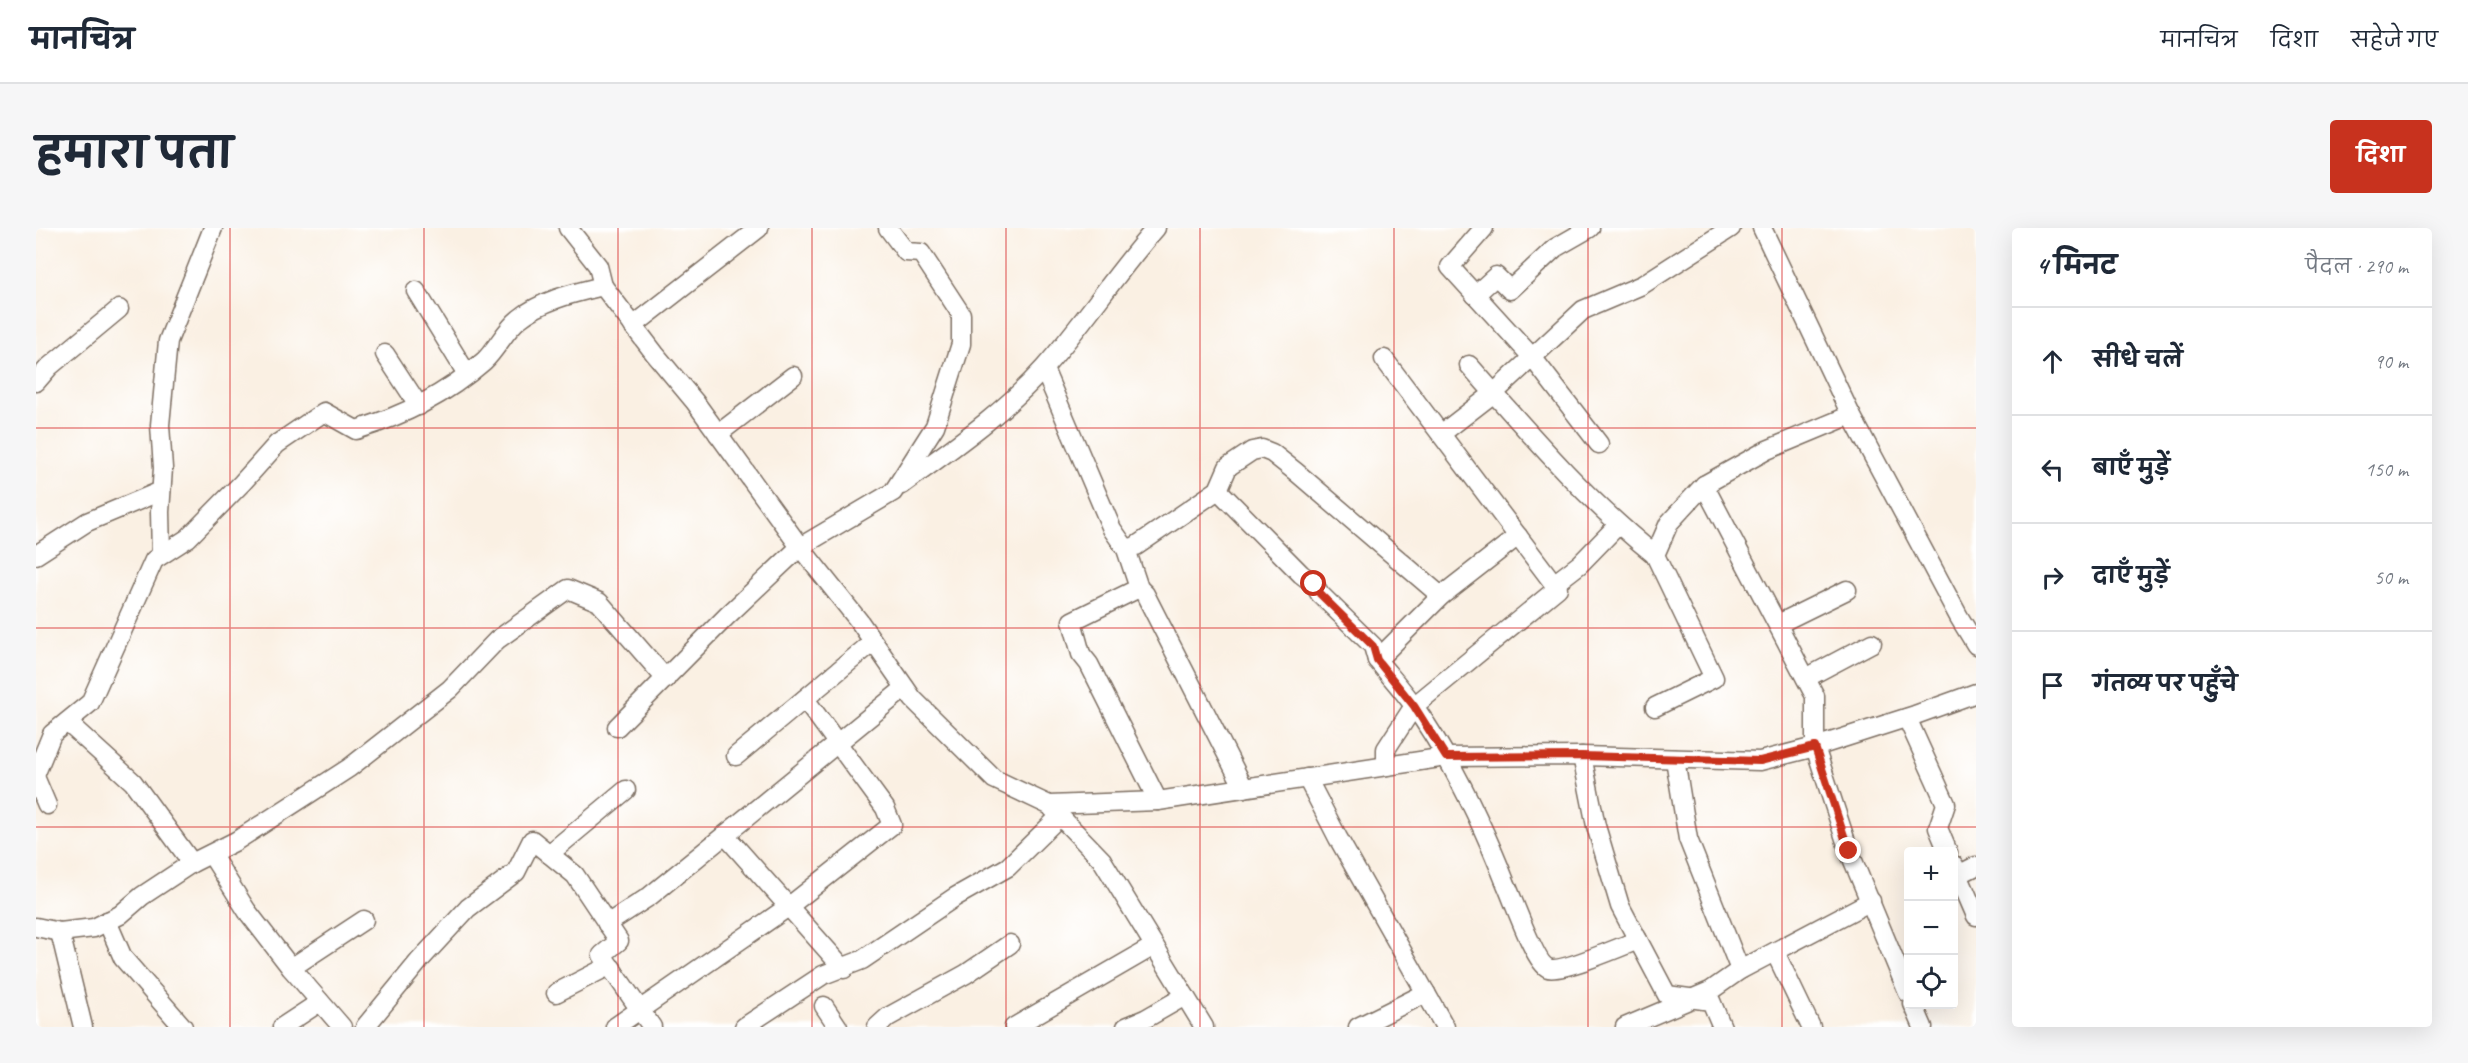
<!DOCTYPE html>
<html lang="hi">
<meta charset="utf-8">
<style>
:root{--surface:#fff;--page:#f6f6f7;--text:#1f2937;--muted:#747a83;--line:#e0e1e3;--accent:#c8321e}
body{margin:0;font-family:Caveat,"Playpen Sans Deva",sans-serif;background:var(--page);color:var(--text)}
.controls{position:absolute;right:18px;bottom:18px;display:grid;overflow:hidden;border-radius:6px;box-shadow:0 6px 24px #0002}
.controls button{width:54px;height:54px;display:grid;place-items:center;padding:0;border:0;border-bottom:2px solid var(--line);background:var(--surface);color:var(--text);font:30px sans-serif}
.stop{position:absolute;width:18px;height:18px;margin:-14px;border:4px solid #c8321e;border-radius:50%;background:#fff}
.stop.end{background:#c8321e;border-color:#fff;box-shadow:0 2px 6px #0008}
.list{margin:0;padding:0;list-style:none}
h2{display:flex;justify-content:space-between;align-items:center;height:78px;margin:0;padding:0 24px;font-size:26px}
h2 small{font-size:20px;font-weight:400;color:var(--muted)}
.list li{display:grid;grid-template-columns:39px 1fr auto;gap:18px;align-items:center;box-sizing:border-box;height:108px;padding:0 24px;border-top:2px solid var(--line)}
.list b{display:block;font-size:22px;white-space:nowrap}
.list em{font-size:20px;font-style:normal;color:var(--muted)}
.icon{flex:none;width:33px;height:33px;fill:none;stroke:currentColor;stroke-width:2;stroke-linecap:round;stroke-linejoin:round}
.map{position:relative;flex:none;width:1940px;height:799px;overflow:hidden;border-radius:6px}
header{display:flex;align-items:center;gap:36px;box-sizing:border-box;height:84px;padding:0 30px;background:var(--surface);border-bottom:2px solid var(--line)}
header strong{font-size:28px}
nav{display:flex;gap:33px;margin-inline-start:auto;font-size:21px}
.intro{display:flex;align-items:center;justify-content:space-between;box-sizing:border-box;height:144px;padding:0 36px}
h1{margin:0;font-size:42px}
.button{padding:15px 27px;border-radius:6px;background:var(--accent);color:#fff;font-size:21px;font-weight:700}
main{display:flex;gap:36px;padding:0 36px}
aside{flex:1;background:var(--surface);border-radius:6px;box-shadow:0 6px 24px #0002}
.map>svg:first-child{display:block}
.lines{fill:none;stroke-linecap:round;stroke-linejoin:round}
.street-casing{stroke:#7e6f63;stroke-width:21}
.street{stroke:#fff;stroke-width:18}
.route{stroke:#c8321e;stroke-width:8}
.grid{fill:none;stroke:#d62828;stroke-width:1.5;stroke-opacity:0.55}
</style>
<header>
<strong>मानचित्र</strong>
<nav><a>मानचित्र</a><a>दिशा</a><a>सहेजे गए</a></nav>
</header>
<div class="intro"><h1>हमारा पता</h1><a class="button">दिशा</a></div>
<main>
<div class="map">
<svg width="1940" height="799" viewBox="0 0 1940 799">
<rect width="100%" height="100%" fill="#fff"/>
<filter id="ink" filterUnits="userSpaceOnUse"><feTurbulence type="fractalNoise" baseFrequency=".0167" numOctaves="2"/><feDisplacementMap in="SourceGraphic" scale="12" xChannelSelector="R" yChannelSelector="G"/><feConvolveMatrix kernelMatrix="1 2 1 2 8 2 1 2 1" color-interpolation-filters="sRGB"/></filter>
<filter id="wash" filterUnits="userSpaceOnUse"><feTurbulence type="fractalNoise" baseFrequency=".008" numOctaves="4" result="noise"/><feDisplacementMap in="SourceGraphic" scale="24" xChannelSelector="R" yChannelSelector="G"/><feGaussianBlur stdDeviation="1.35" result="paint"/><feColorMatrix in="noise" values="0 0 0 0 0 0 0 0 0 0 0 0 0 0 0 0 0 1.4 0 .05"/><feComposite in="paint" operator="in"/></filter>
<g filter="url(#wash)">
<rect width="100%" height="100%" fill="#faf0e3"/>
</g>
<g filter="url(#ink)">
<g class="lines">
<defs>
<g id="street">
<polyline points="532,0 562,38 567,58"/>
<polyline points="1448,0 1414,39 1496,129 1563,216"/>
<polyline points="380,63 431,146"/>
<polyline points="1439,67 1460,48 1474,62 1519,20 1554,0"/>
<polyline points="597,98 723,0"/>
<polyline points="349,126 383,178"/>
<polyline points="1348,131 1518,356 1544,336 1582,297"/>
<path d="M1433 137C1492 204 1549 271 1619 327"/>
<polyline points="1008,141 1076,301 1090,321 1103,360 1109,366 1208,560"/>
<polyline points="0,154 13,139 83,81"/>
<polyline points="1815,187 1923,389 1940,417"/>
<polyline points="682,206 757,148"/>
<polyline points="1405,206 1458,165 1547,82 1606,57 1695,0"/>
<path d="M866 257C915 221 967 186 1008 140 1048 95 1080 45 1120 0"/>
<polyline points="1668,257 1779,468 1779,519 1813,623 1872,765"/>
<polyline points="1182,262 1265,346 1278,356 1284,366 1337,418 1341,432 1405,368 1482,308"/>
<polyline points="1090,321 1100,318 1182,262 1192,239 1216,223 1226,221 1236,225 1260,244 1405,368"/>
<polyline points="0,327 51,294 125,263"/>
<polyline points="125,327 124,284 127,240 124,197 132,113 177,0"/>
<polyline points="1103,360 1036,393 1045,426 1053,436 1122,573"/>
<polyline points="1742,396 1811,362"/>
<path d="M1341 432C1353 447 1367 462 1378 478 1416 532 1446 595 1470 656 1477 671 1499 735 1512 740 1524 745 1587 718 1602 712"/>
<polyline points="1770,450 1836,415"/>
<polyline points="1619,479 1678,450 1619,327 1633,295 1668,257 1731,222 1815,187 1726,0"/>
<polyline points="1871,490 1910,576 1902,600 1912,624"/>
<polyline points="31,494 97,554 156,635"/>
<polyline points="581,499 691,388 764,319 857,264 899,198 925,116 925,86 885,25 870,24 852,0"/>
<polyline points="700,528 837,414"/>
<polyline points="1546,528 1560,598 1584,678 1631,767 1675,773 1686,799"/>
<polyline points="1639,531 1652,611 1704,742"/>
<polyline points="1350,538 1350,521 1378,478 1522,360"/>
<path d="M0 545 16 506 54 475 118 332 152 310 206 255 241 216 288 184 320 202C369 187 409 167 448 133 461 121 469 102 483 91 506 72 538 65 567 58L619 126 659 174 764 319 823 393 877 471 958 551 1013 577 1122 573 1410 529 1546 528 1724 533 1779 519 1879 487 1940 465"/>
<polyline points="1271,550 1302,610 1409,799"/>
<polyline points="0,551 11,577"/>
<polyline points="1016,580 1066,632 1168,799"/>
<polyline points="689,607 808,741"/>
<polyline points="175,626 211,683 255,740 306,799"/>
<polyline points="513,626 590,562"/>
<polyline points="1918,637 1940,688"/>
<polyline points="1922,647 1940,638"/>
<polyline points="71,693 87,730 147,799"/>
<polyline points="571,696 614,668 869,460"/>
<polyline points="0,699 24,704 58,700 84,687 106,668 156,635 200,613 313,540 414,461 461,412 532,361 563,374 630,451"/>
<polyline points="24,704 47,799"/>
<polyline points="1739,724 1775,799"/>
<polyline points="255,740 328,692"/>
<polyline points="520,765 569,740 576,740"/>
<polyline points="1877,776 1887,799"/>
<polyline points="788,778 802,799"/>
<polyline points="246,799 284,774"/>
<polyline points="329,799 384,732 432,680 480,644 496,612 539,647 583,713 566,727 616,799"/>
<polyline points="579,799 752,679 856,597 849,580 769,471"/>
<polyline points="708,799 787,747 826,732 919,669 972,639 1024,588"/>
<polyline points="841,799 852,789 930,746 974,716"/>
<polyline points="978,799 1118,718"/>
<polyline points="1090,799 1109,791 1149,768"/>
<polyline points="1322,799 1390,765"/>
<polyline points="1589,799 1674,763 1704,742 1835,673"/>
</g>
</defs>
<!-- street casing -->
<use href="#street" class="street-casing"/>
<!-- street -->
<use href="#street" class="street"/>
</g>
</g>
<g class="lines" filter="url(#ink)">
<!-- route -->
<polyline class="route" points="1278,356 1284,366 1337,418 1341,432 1378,478 1410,529 1546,528 1724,533 1779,519 1813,623"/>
</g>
<!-- grid -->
<path class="grid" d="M194 0V799M388 0V799M582 0V799M776 0V799M970 0V799M1164 0V799M1358 0V799M1552 0V799M1746 0V799M0 200H1940M0 400H1940M0 599H1940"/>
</svg>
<div class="controls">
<button>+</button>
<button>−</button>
<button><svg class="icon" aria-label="locate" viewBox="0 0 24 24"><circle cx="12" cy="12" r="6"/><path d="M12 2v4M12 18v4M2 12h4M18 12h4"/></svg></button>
</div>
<div class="stop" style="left:1278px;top:356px"></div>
<div class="stop end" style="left:1813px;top:623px"></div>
</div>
<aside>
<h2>4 मिनट<small>पैदल · 290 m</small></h2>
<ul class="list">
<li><svg class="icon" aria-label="ahead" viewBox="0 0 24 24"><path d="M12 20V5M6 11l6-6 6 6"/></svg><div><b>सीधे चलें</b></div><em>90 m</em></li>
<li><svg class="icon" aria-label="left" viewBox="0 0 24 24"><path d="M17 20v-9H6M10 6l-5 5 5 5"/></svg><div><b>बाएँ मुड़ें</b></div><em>150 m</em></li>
<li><svg class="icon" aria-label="right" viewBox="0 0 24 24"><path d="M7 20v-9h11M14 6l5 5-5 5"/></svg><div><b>दाएँ मुड़ें</b></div><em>50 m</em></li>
<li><svg class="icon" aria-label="arrive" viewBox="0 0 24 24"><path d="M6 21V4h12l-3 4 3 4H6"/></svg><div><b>गंतव्य पर पहुँचे</b></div></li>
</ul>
</aside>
</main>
